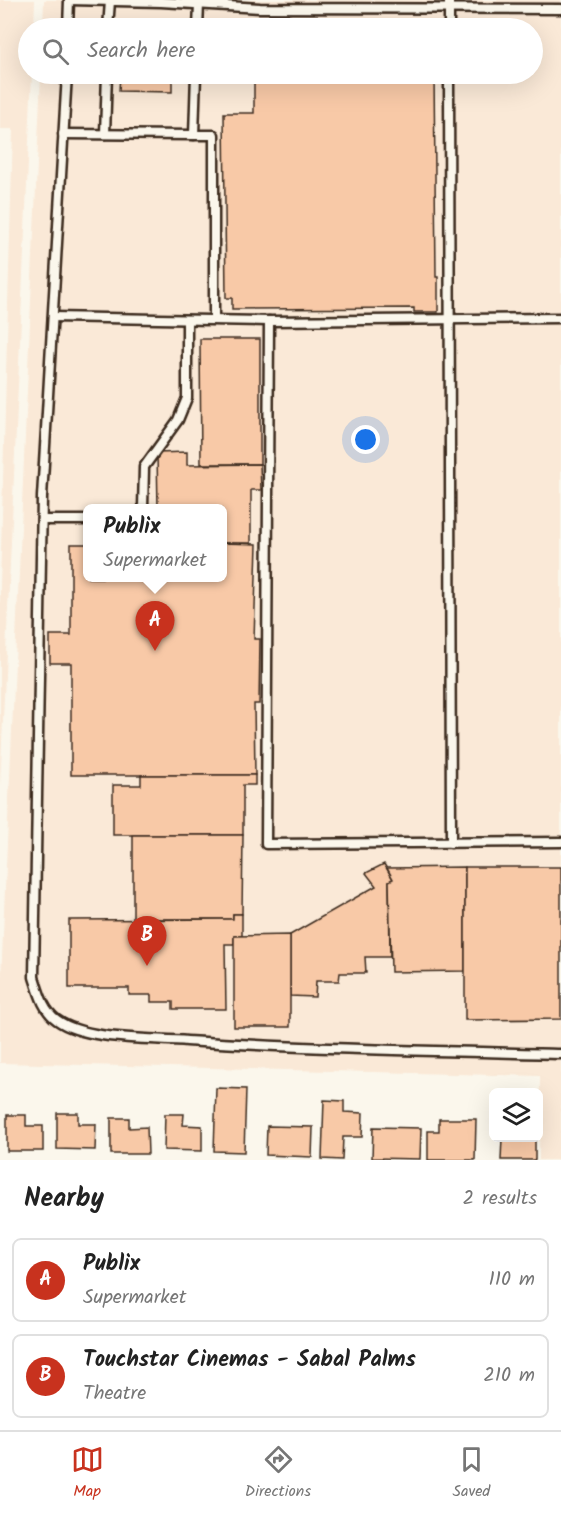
<!DOCTYPE html>
<style>
:root{--surface:#fff;--page:#f2f2f2;--text:#222;--muted:#767676;--line:#e0e0e0;--accent:#c8321e}
body{margin:0;font-family:Kalam,sans-serif;background:var(--page);color:var(--text)}
.controls{position:absolute;right:18px;bottom:18px;display:grid;overflow:hidden;border-radius:9px;box-shadow:0 6px 24px #0002}
.controls button{width:54px;height:54px;display:grid;place-items:center;padding:0;border:0;border-bottom:2px solid var(--line);background:var(--surface);color:var(--text);font:30px sans-serif}
.you{position:absolute;left:366px;top:440px;width:21px;height:21px;margin:-15px;border:4px solid #fff;border-radius:50%;background:#1a73e8;box-shadow:0 0 0 9px #1a73e833}
.badge{display:grid;place-items:center;width:39px;height:39px;border-radius:50%;background:var(--accent);color:#fff;font-size:20px;font-weight:700}
.pin{position:absolute;translate:-50% -50px;filter:drop-shadow(0 2px 3px #0008)}
.pin::after{content:'';position:absolute;top:32px;width:21px;height:18px;background:inherit;clip-path:polygon(0 0,100% 0,50% 100%)}
.popup{position:absolute;left:83px;top:504px;width:144px;height:78px;box-sizing:border-box;display:grid;place-content:center;border-radius:9px;background:var(--surface);filter:drop-shadow(0 2px 4px #0005);font-size:20px;white-space:nowrap;color:var(--muted)}
.popup b{font-size:22px;color:var(--text)}
.popup::after{content:'';position:absolute;left:50%;top:100%;margin-left:-12px;border:12px solid transparent;border-top-color:var(--surface)}
.list{margin:0;padding:0;list-style:none}
h2{display:flex;justify-content:space-between;align-items:center;height:78px;margin:0;padding:0 24px;font-size:26px}
h2 small{font-size:20px;font-weight:400;color:var(--muted)}
.list li{display:grid;grid-template-columns:39px 1fr auto;gap:18px;align-items:center;box-sizing:border-box;height:84px;margin:0 12px 12px;padding:0 12px;border:2px solid var(--line);border-radius:9px}
.list b{display:block;font-size:22px;white-space:nowrap}
.list p{margin:0;font-size:20px;white-space:nowrap;color:var(--muted)}
.list em{font-size:20px;font-style:normal;color:var(--muted)}
.icon{flex:none;width:33px;height:33px;fill:none;stroke:currentColor;stroke-width:2;stroke-linecap:round;stroke-linejoin:round}
.map{position:relative;flex:none;width:561px;height:1160px;overflow:hidden}
.search{position:absolute;background:var(--surface);box-shadow:0 6px 24px #0002;left:18px;right:18px;top:18px;height:66px;display:flex;align-items:center;gap:15px;box-sizing:border-box;padding:0 21px;border-radius:33px;color:var(--muted);font-size:22px}
.sheet{height:270px;background:var(--surface)}
nav{display:flex;justify-content:space-around;align-items:center;box-sizing:border-box;height:84px;border-top:2px solid var(--line);background:var(--surface);font-size:16px;color:var(--muted)}
nav a{display:grid;justify-items:center;gap:3px}
nav .on{color:var(--accent)}
.map>svg:first-child{display:block}
.built{fill:#fae9d7;fill-rule:evenodd}
.building{fill:#f8c9a7;stroke:#3b2a1e;stroke-width:1.5}
.lines{fill:none;stroke-linecap:round;stroke-linejoin:round}
.lane-casing{stroke:#3b2a1e;stroke-width:13}
.lane{stroke:#fbf7ec;stroke-width:8}
</style>
<div class="map">
<svg width="561" height="1160" viewBox="0 0 561 1160">
<rect width="100%" height="100%" fill="#fbf7ec"/>
<filter id="ink" filterUnits="userSpaceOnUse"><feTurbulence type="fractalNoise" baseFrequency=".0167" numOctaves="2"/><feDisplacementMap in="SourceGraphic" scale="12" xChannelSelector="R" yChannelSelector="G"/><feConvolveMatrix kernelMatrix="1 2 1 2 8 2 1 2 1" color-interpolation-filters="sRGB"/></filter>
<g filter="url(#ink)">
<!-- built -->
<g class="built">
<polygon points="0,0 35,0 34,28 28,28 28,74 32,74 0,787 0,585 13,129 0,129"/>
<path d="M44 0H561V1160H539L540 1076 0 1063V1002L41 74H532V28H43ZM88 508H222V578H88Z"/>
</g>
<!-- building -->
<g class="building">
<polygon points="120,74 172,74 172,92 119,91"/>
<polygon points="225,74 434,74 436,277 438,277 438,312 414,312 414,308 232,309 232,298 226,298 224,113 254,113 254,80 225,80"/>
<polygon points="200,339 260,339 260,464 201,464"/>
<polygon points="187,452 187,465 260,464 261,490 251,490 251,543 222,543 222,508 158,508 157,453"/>
<polygon points="222,543 257,544 254,639 260,639 259,704 254,704 255,775 71,775 71,663 50,663 50,635 71,635 71,544 88,544 88,578 222,578"/>
<polygon points="141,775 255,775 255,785 243,785 243,835 113,835 113,785 141,785"/>
<polygon points="133,835 243,835 242,914 233,914 233,919 133,919"/>
<polygon points="384,864 393,879 389,881 390,957 365,957 366,973 340,973 339,981 316,981 315,997 290,996 290,935 376,886 366,873"/>
<polygon points="465,867 465,971 391,972 389,881 393,879 387,868"/>
<polygon points="465,867 561,867 561,1019 465,1020"/>
<polygon points="233,914 242,914 242,936 234,936 234,944 225,944 226,1009 173,1009 173,1002 151,1002 151,995 129,995 129,988 69,988 69,920 233,919"/>
<polygon points="290,935 290,1027 234,1027 234,936"/>
<polygon points="216,1088 246,1089 244,1152 214,1151"/>
<polygon points="324,1100 344,1101 344,1112 363,1113 362,1137 343,1137 342,1160 322,1159"/>
<polygon points="57,1113 78,1113 78,1124 96,1124 95,1150 57,1149"/>
<polygon points="165,1114 184,1114 183,1125 202,1126 202,1151 164,1150"/>
<polygon points="7,1115 26,1115 26,1126 43,1126 43,1151 7,1151"/>
<polygon points="111,1118 129,1118 129,1128 147,1127 148,1154 111,1154"/>
<polygon points="439,1119 476,1119 475,1160 428,1160 428,1131 439,1131"/>
<polygon points="267,1126 313,1127 312,1157 266,1155"/>
<polygon points="373,1127 421,1128 420,1159 372,1158"/>
<polygon points="502,1138 535,1138 535,1160 501,1160"/>
</g>
<g class="lines">
<defs>
<g id="lane">
<polyline points="69,0 161,2 260,8 561,9"/>
<polyline points="68,28 69,0"/>
<polyline points="108,28 110,1"/>
<polyline points="198,28 199,4"/>
<polyline points="449,28 449,0"/>
<path d="M67 74 42 497 34 977C39 993 43 1010 57 1020 86 1041 152 1038 187 1041 311 1049 436 1051 561 1054"/>
<polyline points="449,74 451,843"/>
<polyline points="63,134 194,135 196,74"/>
<polyline points="105,134 107,74"/>
<polyline points="194,135 214,135 214,319"/>
<polyline points="53,317 269,321 561,318"/>
<polyline points="269,321 266,844 561,842"/>
<polyline points="143,508 144,467 178,420 187,398 187,320"/>
<polyline points="42,520 88,520"/>
</g>
</defs>
<!-- lane casing -->
<use href="#lane" class="lane-casing"/>
<!-- lane -->
<use href="#lane" class="lane"/>
</g>
</g>
</svg>
<div class="controls">
<button><svg class="icon" aria-label="layers" viewBox="0 0 24 24"><path d="M12 4l9 5-9 5-9-5zM3 14l9 5 9-5"/></svg></button>
</div>
<div class="you"></div>
<div class="pin badge" style="left:155px;top:651px">A</div>
<div class="popup"><b>Publix</b>Supermarket</div>
<div class="pin badge" style="left:147px;top:966px">B</div>
<div class="search"><svg class="icon" aria-label="search" viewBox="0 0 24 24"><circle cx="10" cy="10" r="6"/><path d="M15 15l6 6"/></svg>Search here</div>
</div>
<section class="sheet">
<h2>Nearby<small>2 results</small></h2>
<ul class="list">
<li><span class="badge">A</span><div><b>Publix</b><p>Supermarket</p></div><em>110 m</em></li>
<li><span class="badge">B</span><div><b>Touchstar Cinemas - Sabal Palms</b><p>Theatre</p></div><em>210 m</em></li>
</ul>
</section>
<nav>
<a class="on"><svg class="icon" aria-label="map" viewBox="0 0 24 24"><path d="M3 6l6-2 6 2 6-2v14l-6 2-6-2-6 2zM9 4v14M15 6v14"/></svg>Map</a>
<a><svg class="icon" aria-label="directions" viewBox="0 0 24 24"><path d="M12 3l9 9-9 9-9-9zM9 14v-3h6M13 9l2 2-2 2"/></svg>Directions</a>
<a><svg class="icon" aria-label="saved" viewBox="0 0 24 24"><path d="M7 4h10v16l-5-4-5 4z"/></svg>Saved</a>
</nav>
